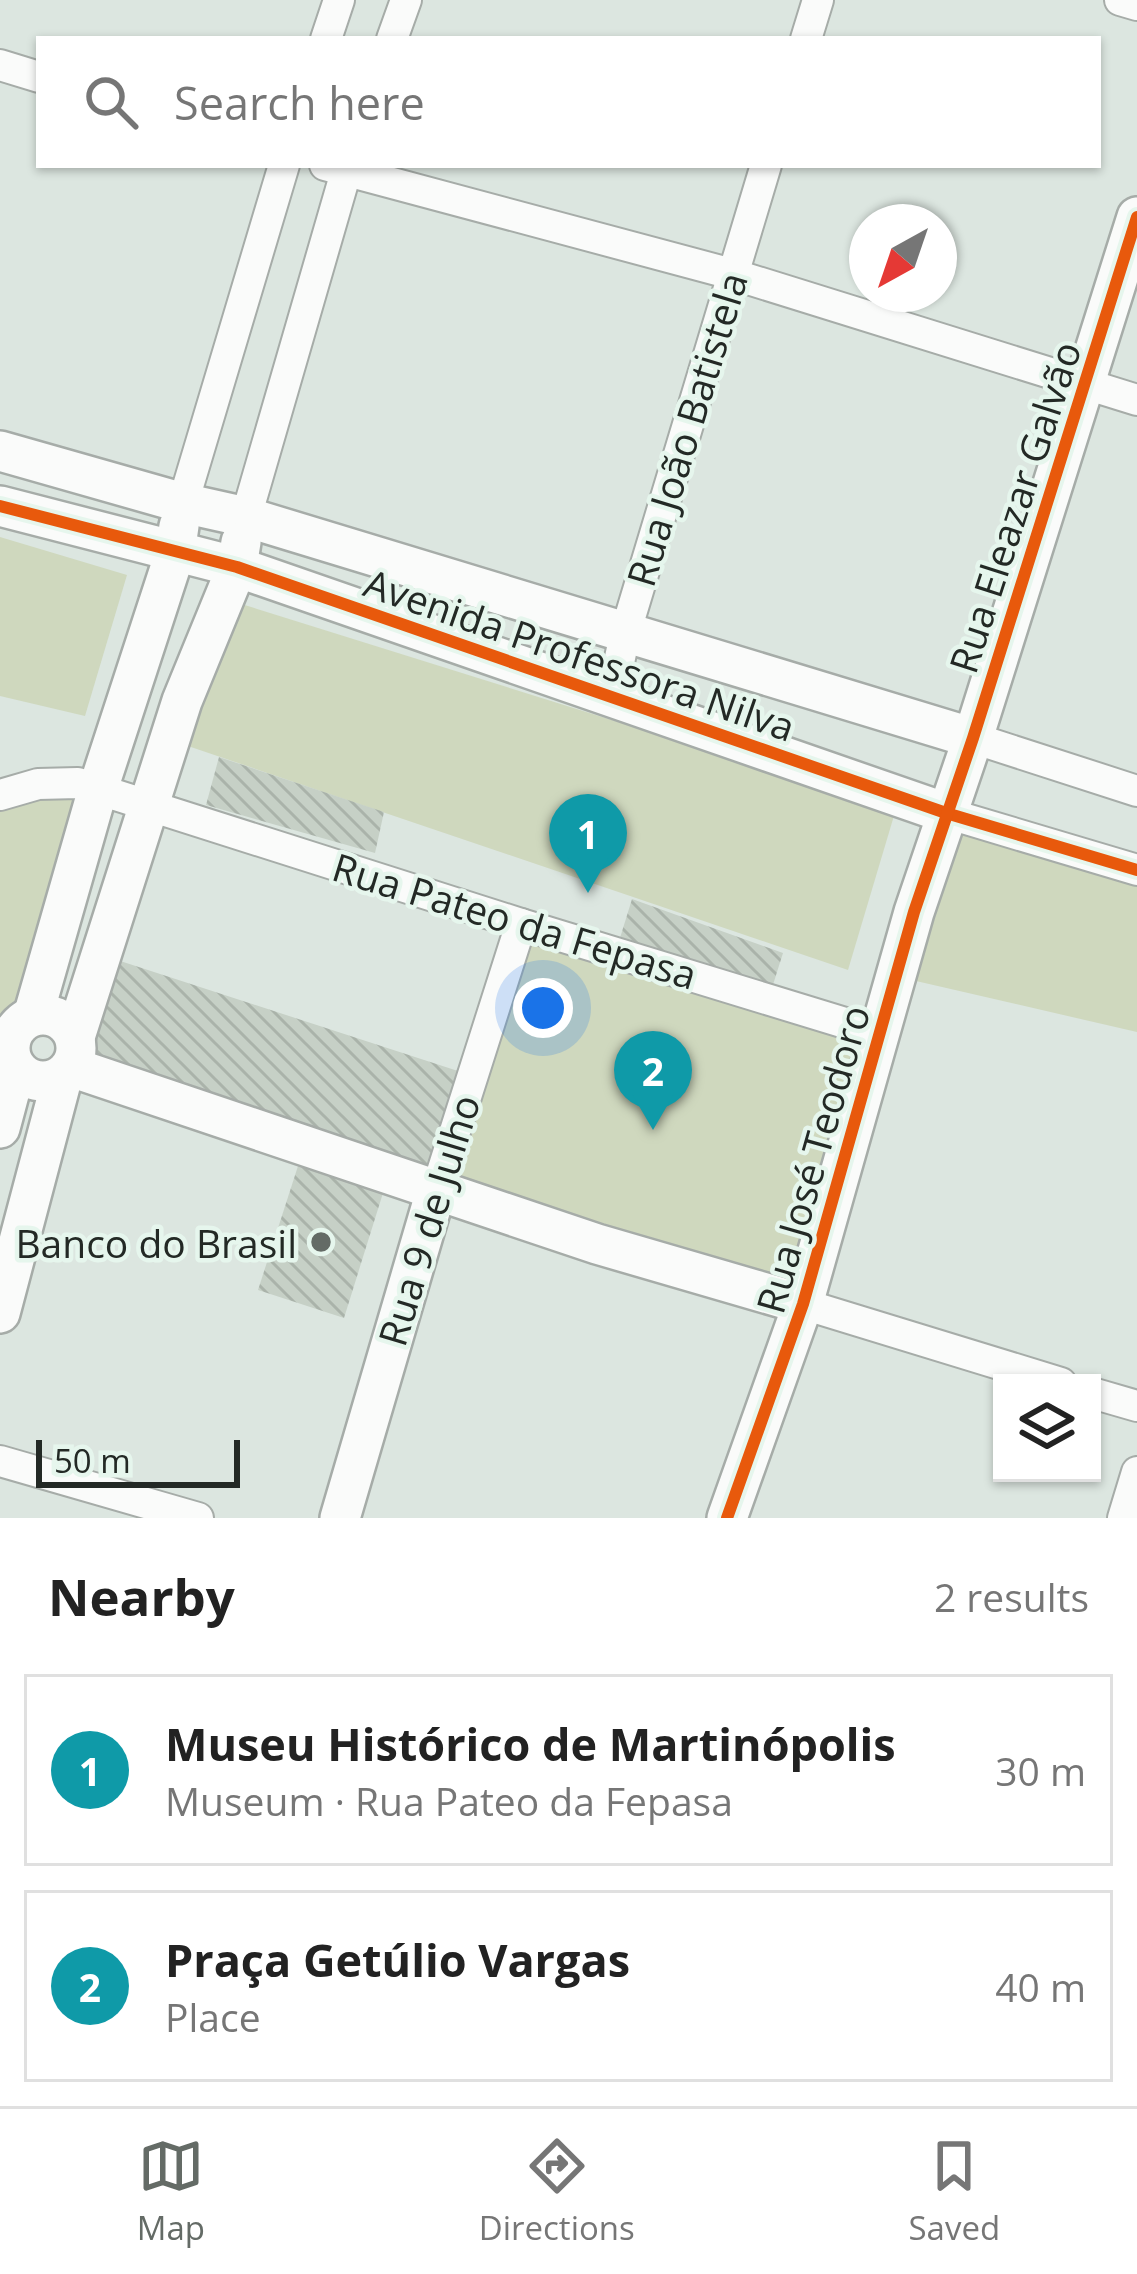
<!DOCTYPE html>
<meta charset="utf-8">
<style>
:root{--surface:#fff;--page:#f2f2f2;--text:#222;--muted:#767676;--line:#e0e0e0;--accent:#646b66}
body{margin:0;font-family:"Open Sans",sans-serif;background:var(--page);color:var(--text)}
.controls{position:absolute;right:36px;bottom:36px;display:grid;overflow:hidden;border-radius:0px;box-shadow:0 3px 9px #0004}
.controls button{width:108px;height:108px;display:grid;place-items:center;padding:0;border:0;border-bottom:3px solid var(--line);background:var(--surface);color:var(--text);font:60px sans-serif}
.compass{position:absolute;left:849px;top:204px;width:108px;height:108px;border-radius:50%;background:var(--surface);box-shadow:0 3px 9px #0004;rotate:220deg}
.scale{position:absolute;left:36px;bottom:30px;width:204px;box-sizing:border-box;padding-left:12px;border:6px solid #232925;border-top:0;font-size:33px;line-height:42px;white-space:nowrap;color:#232925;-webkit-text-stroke:9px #e6f6ed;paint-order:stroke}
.you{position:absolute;left:543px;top:1008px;width:42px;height:42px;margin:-30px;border:9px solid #fff;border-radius:50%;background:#1a73e8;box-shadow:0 0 0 18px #1a73e833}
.badge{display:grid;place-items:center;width:78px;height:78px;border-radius:50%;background:var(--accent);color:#fff;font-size:39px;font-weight:700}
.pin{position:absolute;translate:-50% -99px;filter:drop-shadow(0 3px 6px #0008)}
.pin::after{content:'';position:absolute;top:63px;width:42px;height:36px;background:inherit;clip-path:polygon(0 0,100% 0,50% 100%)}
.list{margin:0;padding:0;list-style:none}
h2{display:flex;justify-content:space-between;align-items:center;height:156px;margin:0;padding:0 48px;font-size:51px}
h2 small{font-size:39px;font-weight:400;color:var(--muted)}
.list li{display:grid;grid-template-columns:78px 1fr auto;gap:36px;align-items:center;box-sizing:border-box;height:192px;margin:0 24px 24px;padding:0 24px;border:3px solid var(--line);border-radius:0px}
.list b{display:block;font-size:45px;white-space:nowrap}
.list p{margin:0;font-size:39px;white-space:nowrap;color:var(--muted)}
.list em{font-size:39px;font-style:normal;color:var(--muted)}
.icon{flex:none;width:66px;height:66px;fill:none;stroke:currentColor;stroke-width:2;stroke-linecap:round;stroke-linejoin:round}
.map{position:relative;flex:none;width:1137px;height:1518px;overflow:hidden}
.search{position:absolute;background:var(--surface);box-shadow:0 3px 9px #0004;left:36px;right:36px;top:36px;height:132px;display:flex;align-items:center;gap:30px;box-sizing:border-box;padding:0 42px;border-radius:0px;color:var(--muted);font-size:45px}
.sheet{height:588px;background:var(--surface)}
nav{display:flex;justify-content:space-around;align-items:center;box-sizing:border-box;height:168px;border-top:3px solid var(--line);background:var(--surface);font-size:33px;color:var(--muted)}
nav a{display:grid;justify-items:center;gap:6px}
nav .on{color:var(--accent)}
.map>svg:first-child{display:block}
.green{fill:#cfd8be}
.building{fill:url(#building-back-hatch)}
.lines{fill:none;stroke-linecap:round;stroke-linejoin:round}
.minor-casing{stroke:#a6aca8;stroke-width:34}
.tertiary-casing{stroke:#a6aca8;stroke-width:44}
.minor{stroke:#fafbfa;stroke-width:30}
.tertiary{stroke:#fafbfa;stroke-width:39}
.cycleway-casing{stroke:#e6f6ed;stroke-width:20}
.cycleway{stroke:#e8590c;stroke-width:12}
.poi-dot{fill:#646b66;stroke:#e6f6ed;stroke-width:4.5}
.labels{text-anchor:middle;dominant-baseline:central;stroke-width:9;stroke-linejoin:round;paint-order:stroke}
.street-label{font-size:39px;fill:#232925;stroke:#e6f6ed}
.poi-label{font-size:39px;fill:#232925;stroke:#e6f6ed;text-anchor:end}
</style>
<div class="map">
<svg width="1137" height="1518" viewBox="0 0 1137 1518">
<defs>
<pattern id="building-back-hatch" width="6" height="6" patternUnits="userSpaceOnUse" patternTransform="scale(3)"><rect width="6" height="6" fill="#c6d0c6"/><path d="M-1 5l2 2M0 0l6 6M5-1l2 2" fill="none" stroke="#aab3aa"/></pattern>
</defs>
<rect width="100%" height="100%" fill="#dce6e0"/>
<!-- green -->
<g class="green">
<polygon points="0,537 127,575 85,716 0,696"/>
<polygon points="235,602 896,809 848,970 185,745"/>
<polygon points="98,789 11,1037 0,1034 0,804"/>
<polygon points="951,825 1137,885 1137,1032 903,978"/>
<polygon points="521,924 881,1034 803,1304 436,1191"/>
</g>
<!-- building -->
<g class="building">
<polygon points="219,757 384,812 375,853 206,805"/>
<polygon points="632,899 783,953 771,991 620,938"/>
<polygon points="108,957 461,1072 436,1191 71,1067"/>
<polygon points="298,1166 383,1193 344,1318 258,1290"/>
</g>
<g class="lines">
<defs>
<g id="minor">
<polyline points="1120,0 1137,5"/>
<polyline points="326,39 339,0"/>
<polyline points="392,39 406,0"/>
<polyline points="806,39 818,0"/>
<polyline points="0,65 39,77"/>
<polyline points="325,165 732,274 1137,400"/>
<polyline points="183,503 284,165"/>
<polyline points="246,517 348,165"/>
<polyline points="612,696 625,634 766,165"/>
<polyline points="973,738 1137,791"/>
<polyline points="0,795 38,784 78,783 521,924 881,1034"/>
<polyline points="946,813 1137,870"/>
<polyline points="0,1034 11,1037"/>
<polyline points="436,1191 521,924"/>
<polyline points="803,1304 1061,1383"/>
<polyline points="1092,1393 1137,1406"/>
<polyline points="0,1461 198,1518"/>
<polyline points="1123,1518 1137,1472"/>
</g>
<g id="tertiary">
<polyline points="0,451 183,503 246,517 973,738"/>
<polyline points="0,506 237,567 946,813"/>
<circle cx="43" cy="1048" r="33"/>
<polyline points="33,1016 98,789 175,553 179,526"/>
<polyline points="75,1037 182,701 237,567 241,542"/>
<polyline points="71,1067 597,1244 803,1304"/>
<polyline points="0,1128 16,1068"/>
<polyline points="0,1313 63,1075"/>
<polyline points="340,1518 436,1191"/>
<polyline points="727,1518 803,1304 914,912 973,738 1137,217"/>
</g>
</defs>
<!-- minor casing -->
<use href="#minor" class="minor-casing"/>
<!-- tertiary casing -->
<use href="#tertiary" class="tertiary-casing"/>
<!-- minor -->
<use href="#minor" class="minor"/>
<!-- tertiary -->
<use href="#tertiary" class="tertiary"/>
<defs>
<g id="cycleway">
<polyline points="0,506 237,567 946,813 1137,870"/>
<polyline points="727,1518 803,1304 914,912 973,738 1137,217"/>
</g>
</defs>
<!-- cycleway casing -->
<use href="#cycleway" class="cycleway-casing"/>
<!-- cycleway -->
<use href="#cycleway" class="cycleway"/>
</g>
<!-- markers -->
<circle class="poi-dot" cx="321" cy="1242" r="12"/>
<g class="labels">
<!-- street labels -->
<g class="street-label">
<text transform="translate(686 429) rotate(-73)">Rua João Batistela</text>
<text transform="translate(1014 507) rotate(-72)">Rua Eleazar Galvão</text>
<text transform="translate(580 654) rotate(19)">Avenida Professora Nilva</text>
<text transform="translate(515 920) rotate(17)">Rua Pateo da Fepasa</text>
<text transform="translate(812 1159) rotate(-74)">Rua José Teodoro</text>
<text transform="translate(428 1220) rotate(-73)">Rua 9 de Julho</text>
</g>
<!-- poi labels -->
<g class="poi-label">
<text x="297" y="1242">Banco do Brasil</text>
</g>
</g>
</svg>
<div class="controls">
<button><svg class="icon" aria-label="layers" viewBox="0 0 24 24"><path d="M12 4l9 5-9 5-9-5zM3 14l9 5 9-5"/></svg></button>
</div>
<svg class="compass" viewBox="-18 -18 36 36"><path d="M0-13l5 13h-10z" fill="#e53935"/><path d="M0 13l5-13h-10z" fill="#767676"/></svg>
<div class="scale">50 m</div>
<div class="you"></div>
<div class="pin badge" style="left:588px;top:893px;background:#0f9aa8">1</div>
<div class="pin badge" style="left:653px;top:1130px;background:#0f9aa8">2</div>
<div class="search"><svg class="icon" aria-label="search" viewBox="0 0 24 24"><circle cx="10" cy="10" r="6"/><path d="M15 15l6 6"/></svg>Search here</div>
</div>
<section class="sheet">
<h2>Nearby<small>2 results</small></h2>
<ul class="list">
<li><span class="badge" style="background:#0f9aa8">1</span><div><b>Museu Histórico de Martinópolis</b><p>Museum · Rua Pateo da Fepasa</p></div><em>30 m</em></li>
<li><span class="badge" style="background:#0f9aa8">2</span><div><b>Praça Getúlio Vargas</b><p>Place</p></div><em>40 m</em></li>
</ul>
</section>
<nav>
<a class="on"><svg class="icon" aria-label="map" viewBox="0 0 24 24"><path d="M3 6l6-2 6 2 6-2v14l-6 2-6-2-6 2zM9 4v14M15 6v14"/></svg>Map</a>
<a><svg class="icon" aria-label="directions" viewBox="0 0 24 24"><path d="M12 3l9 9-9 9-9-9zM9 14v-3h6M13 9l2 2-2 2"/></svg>Directions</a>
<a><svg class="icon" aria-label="saved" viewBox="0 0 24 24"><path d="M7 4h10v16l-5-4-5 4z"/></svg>Saved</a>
</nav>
